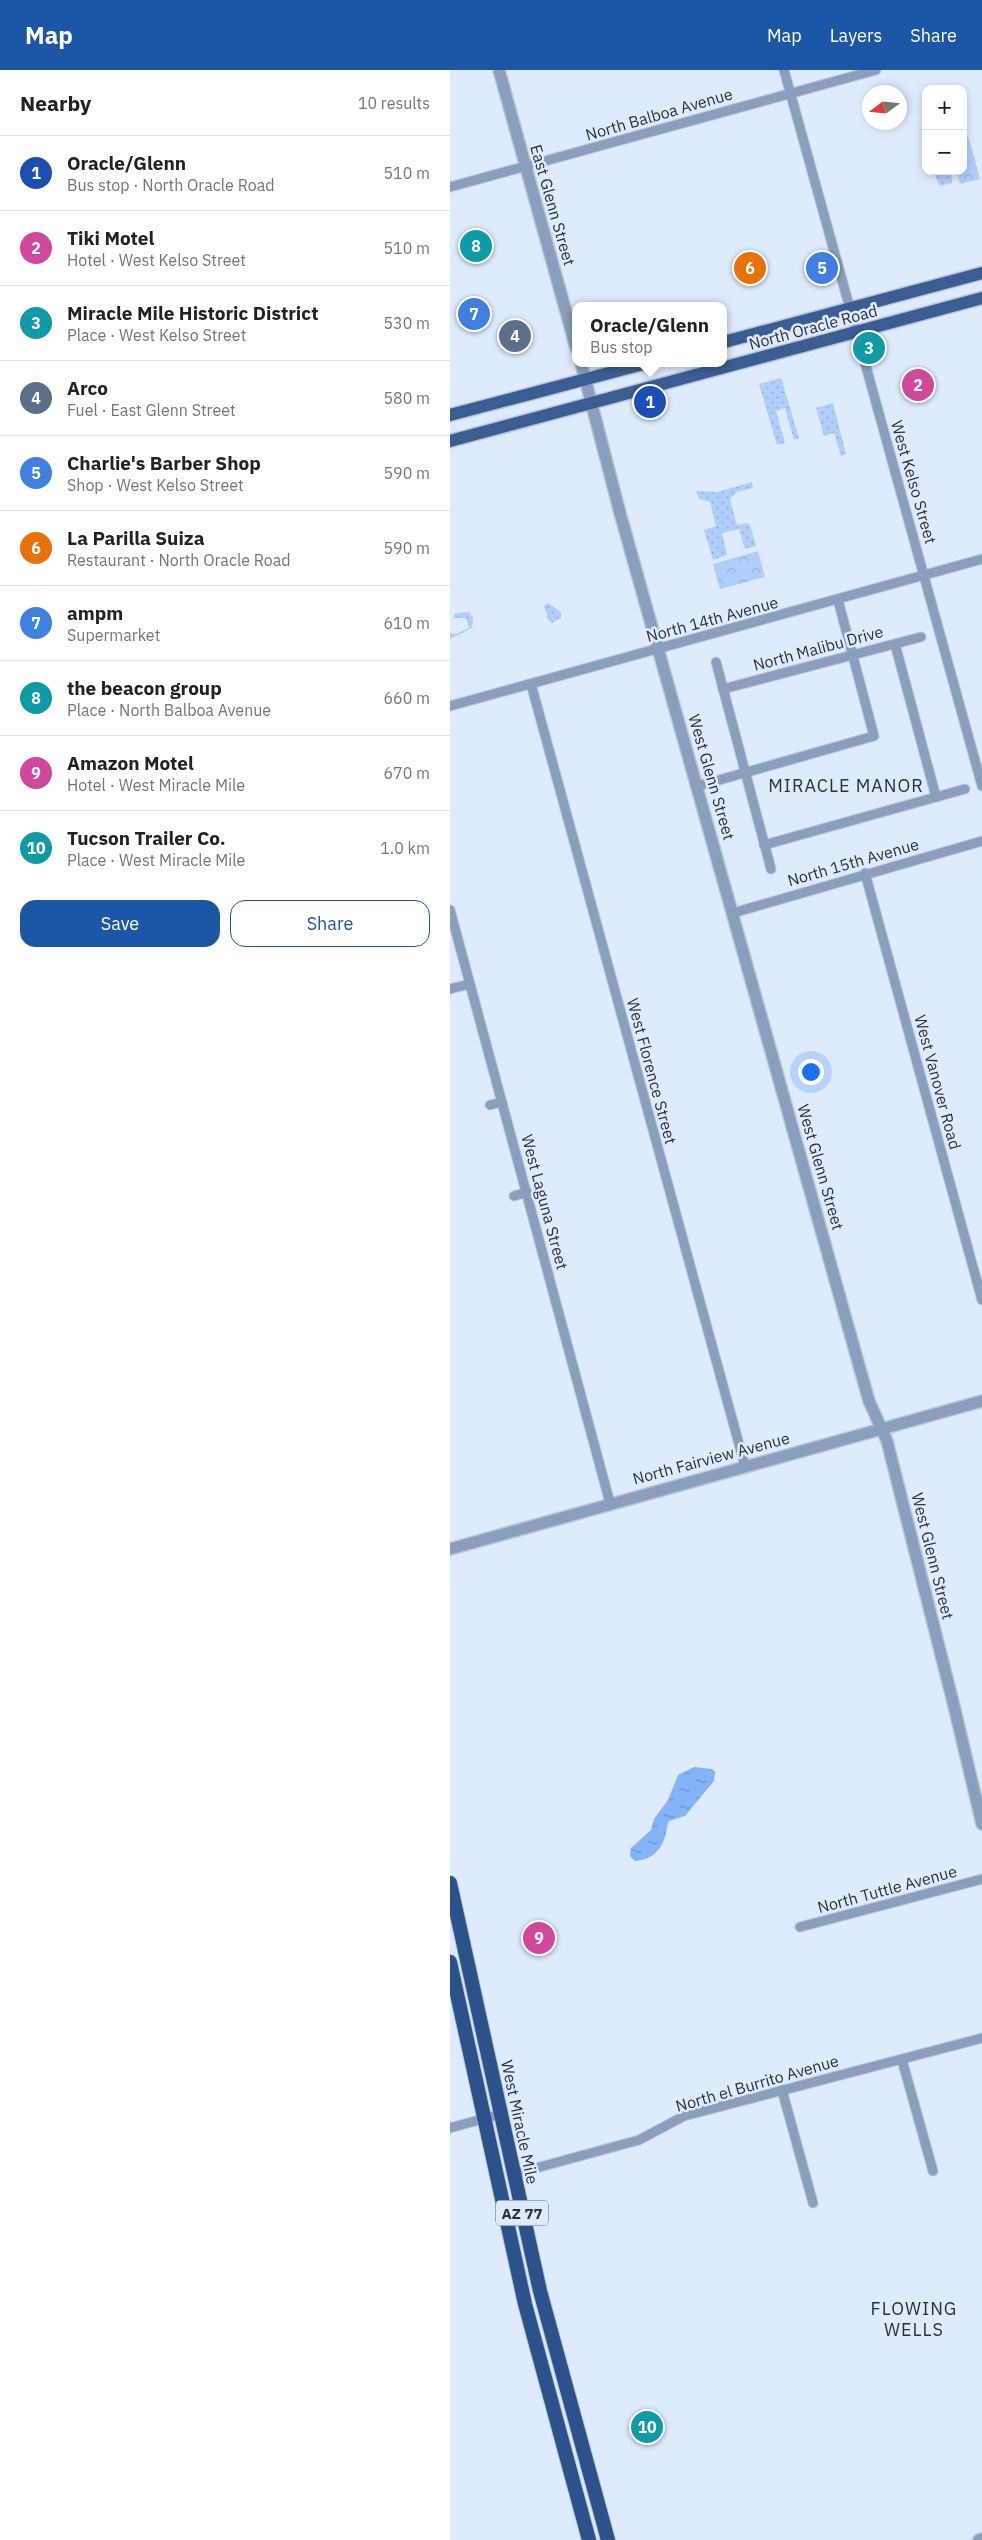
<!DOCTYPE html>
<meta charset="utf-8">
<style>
:root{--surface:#fff;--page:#f2f2f2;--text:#222;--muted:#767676;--line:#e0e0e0;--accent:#1b56a7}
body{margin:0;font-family:"IBM Plex Sans",sans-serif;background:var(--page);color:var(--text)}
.controls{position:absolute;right:15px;top:15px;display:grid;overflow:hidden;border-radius:10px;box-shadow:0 2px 8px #0003}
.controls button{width:45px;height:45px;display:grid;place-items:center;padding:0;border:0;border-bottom:1px solid var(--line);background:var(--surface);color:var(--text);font:25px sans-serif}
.compass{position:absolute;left:412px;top:15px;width:45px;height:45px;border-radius:50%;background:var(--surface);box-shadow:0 2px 8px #0003;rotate:255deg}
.you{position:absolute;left:360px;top:1001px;width:18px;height:18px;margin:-12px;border:4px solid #fff;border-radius:50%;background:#1a73e8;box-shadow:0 0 0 8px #1a73e833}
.badge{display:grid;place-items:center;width:32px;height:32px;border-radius:50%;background:var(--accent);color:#fff;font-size:16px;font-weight:700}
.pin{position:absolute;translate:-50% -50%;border:2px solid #fff;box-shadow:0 1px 5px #0006}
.popup{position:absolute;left:122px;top:232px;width:155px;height:65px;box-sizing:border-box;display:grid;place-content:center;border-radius:10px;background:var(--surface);filter:drop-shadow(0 1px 4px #0005);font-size:16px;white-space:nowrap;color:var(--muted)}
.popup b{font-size:19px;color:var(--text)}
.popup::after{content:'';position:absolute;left:50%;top:100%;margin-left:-10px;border:10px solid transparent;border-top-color:var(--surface)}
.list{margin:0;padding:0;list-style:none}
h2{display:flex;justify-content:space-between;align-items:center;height:65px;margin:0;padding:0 20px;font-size:21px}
h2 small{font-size:16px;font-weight:400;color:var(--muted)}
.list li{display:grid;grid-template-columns:32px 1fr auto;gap:15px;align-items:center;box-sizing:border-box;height:75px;padding:0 20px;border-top:1px solid var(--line)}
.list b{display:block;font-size:19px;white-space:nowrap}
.list p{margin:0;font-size:16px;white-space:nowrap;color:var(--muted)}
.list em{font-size:16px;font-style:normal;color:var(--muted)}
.actions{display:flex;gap:10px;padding:15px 20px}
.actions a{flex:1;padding:11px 0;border:1px solid var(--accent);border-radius:15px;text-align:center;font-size:18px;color:var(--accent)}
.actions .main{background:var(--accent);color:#fff}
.map{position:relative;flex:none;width:532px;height:2470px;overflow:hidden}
header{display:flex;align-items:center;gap:30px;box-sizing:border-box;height:70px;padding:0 25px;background:var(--accent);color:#fff}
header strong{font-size:24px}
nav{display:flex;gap:28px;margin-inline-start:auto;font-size:18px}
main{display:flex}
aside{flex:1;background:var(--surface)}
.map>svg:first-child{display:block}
.grass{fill:url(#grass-dots)}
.forest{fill:url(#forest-crowns)}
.pitch{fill:#afcefc}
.water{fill:url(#water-ripples)}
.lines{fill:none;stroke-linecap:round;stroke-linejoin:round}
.minor-casing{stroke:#bac6d6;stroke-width:11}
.tertiary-casing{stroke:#bac6d6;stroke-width:14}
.primary-casing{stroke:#bac6d6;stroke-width:15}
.trunk-casing{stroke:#bac6d6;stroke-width:16}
.minor{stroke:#8a9fbd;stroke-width:9}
.tertiary{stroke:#8a9fbd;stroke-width:11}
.primary{stroke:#3a5e93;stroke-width:12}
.trunk{stroke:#2b528b;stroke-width:14}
.labels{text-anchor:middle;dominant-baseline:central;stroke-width:5;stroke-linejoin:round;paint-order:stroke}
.shield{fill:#deebfe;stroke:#616973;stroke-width:1}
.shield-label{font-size:15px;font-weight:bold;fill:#2c3138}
.street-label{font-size:16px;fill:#2c3138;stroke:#deebfe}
.neighbourhood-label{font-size:18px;letter-spacing:1px;fill:#2c3138;stroke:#deebfe}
</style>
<header>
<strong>Map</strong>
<nav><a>Map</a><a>Layers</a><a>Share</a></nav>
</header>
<main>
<aside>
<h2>Nearby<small>10 results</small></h2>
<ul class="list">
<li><span class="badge" style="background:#1a4fb4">1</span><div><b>Oracle/Glenn</b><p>Bus stop · North Oracle Road</p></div><em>510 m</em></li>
<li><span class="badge" style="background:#d1479c">2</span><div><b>Tiki Motel</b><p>Hotel · West Kelso Street</p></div><em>510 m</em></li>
<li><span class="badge" style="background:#0f9aa8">3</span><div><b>Miracle Mile Historic District</b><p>Place · West Kelso Street</p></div><em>530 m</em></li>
<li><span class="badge" style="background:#5c6f8a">4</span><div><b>Arco</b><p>Fuel · East Glenn Street</p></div><em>580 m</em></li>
<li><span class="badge" style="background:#3f7fe0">5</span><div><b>Charlie's Barber Shop</b><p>Shop · West Kelso Street</p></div><em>590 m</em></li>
<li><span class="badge" style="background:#e8710a">6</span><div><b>La Parilla Suiza</b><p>Restaurant · North Oracle Road</p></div><em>590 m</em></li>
<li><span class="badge" style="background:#3f7fe0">7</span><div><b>ampm</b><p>Supermarket</p></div><em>610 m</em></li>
<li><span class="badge" style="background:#0f9aa8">8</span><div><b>the beacon group</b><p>Place · North Balboa Avenue</p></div><em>660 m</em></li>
<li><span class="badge" style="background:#d1479c">9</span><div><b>Amazon Motel</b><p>Hotel · West Miracle Mile</p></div><em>670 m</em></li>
<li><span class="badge" style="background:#0f9aa8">10</span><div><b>Tucson Trailer Co.</b><p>Place · West Miracle Mile</p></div><em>1.0 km</em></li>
</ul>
<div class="actions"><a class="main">Save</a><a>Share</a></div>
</aside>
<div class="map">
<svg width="532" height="2470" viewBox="0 0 532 2470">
<defs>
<pattern id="grass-dots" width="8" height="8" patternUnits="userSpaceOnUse" patternTransform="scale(1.25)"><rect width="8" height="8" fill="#afcefc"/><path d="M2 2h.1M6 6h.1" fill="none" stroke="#97b1d9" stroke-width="1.8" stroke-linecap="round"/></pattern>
<pattern id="forest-crowns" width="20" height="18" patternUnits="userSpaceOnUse" patternTransform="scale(1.25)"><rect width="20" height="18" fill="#afcefc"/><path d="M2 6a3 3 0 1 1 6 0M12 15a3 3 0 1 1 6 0" fill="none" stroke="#97b1d9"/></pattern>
<pattern id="water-ripples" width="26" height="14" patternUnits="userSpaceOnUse" patternTransform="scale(1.25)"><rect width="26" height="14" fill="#83b3f8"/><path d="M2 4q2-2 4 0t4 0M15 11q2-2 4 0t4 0" fill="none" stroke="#6b92ca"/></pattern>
</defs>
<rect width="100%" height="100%" fill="#deebfe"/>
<!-- grass -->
<g class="grass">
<polygon points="483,101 502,102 502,113 490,116"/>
<polygon points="331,308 349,368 344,370 335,338 326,341 335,373 327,375 309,314"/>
<polygon points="383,333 396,384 391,386 384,363 374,366 366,338"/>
<polygon points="302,412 303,418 287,422 280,429 287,455 297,453 300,455 306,476 295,479 289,459 272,463 277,485 263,490 254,460 266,456 260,432 249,429 246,421 267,422"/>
<polygon points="98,533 111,542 111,548 102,553 98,549 94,536"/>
<polygon points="19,542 23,548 22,558 0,569 0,563 6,564 19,558 16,548 4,548 4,544"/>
</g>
<!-- forest -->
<g class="forest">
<polygon points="524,86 530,109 510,114 506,101 513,101 513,89"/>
<polygon points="308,481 315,507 270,519 263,494"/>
</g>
<!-- pitch -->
<polygon class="pitch" points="518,66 524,86 513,89 513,68"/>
<!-- water -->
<path class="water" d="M244 1697 262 1699 265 1702 264 1711 235 1746 219 1751C216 1757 217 1762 215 1767 210 1782 200 1790 185 1791L180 1786 181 1778 201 1760 204 1749 218 1730 228 1705Z"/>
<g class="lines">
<defs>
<g id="minor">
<polyline points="334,0 532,716"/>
<polyline points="0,117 426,0"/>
<polyline points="445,574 486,727"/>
<polyline points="266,592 321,799"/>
<polyline points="81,614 295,1396"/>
<polyline points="273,619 471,567"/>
<polyline points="0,636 532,489"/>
<polyline points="248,716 424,666 388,530"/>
<polyline points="314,775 515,719"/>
<polyline points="415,803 532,1230"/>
<polyline points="0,840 160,1433"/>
<polyline points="283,843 532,771"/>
<polyline points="0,919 20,914"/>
<polyline points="40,1035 52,1032"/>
<polyline points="64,1126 77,1122"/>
<polyline points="350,1857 532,1809"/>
<polyline points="452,1990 483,2101"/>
<polyline points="332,2020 363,2133"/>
<polyline points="0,2058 51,2044"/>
<polyline points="64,2104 189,2070 234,2046 532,1968"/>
</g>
<g id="tertiary">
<polyline points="49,0 126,278"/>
<polyline points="131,293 170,443 419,1331 437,1371 504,1636 532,1754"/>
<polyline points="0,1479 532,1331"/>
<polyline points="529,2470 532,2469"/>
</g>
<g id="primary">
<polyline points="274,272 532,203"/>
<polyline points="0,345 197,293"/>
<polyline points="0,371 532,228"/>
</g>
<g id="trunk">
<polyline points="0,1813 90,2221 158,2470"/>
<polyline points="0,1892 75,2234 139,2470"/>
</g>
</defs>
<!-- minor casing -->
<use href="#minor" class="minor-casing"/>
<!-- tertiary casing -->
<use href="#tertiary" class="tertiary-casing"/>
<!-- primary casing -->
<use href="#primary" class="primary-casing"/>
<!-- trunk casing -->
<use href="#trunk" class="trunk-casing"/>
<!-- minor -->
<use href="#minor" class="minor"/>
<!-- tertiary -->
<use href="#tertiary" class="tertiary"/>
<!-- primary -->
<use href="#primary" class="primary"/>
<!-- trunk -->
<use href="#trunk" class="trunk"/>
</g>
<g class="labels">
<!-- shield labels -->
<rect class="shield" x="46" y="2130.5" width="52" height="25" rx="4"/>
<g class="shield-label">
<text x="72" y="2143">AZ 77</text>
</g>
<!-- street labels -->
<g class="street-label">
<text transform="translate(209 44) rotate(-16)">North Balboa Avenue</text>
<text transform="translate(103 135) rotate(74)">East Glenn Street</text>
<text transform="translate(363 257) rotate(-15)">North Oracle Road</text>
<text transform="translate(464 412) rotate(74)">West Kelso Street</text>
<text transform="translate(262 549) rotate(-15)">North 14th Avenue</text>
<text transform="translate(368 578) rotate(-15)">North Malibu Drive</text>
<text transform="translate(262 707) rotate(74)">West Glenn Street</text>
<text transform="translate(403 792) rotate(-16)">North 15th Avenue</text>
<text transform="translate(202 1001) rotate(75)">West Florence Street</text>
<text transform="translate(488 1012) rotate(75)">West Vanover Road</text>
<text transform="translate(371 1097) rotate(74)">West Glenn Street</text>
<text transform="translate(95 1132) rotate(75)">West Laguna Street</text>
<text transform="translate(261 1388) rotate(-15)">North Fairview Avenue</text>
<text transform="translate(483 1486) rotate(76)">West Glenn Street</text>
<text transform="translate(437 1819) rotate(-15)">North Tuttle Avenue</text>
<text transform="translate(307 2013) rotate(-16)">North el Burrito Avenue</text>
<text transform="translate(70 2052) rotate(78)">West Miracle Mile</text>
</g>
<!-- neighbourhood labels -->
<g class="neighbourhood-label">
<text x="396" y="715">MIRACLE MANOR</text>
<text x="464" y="2238">FLOWING<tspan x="464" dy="21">WELLS</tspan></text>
</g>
</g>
</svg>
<div class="controls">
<button>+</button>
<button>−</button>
</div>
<svg class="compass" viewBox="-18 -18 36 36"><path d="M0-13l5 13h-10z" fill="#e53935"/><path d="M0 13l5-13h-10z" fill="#767676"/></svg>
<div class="you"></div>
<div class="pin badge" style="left:200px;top:332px;background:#1a4fb4">1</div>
<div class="popup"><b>Oracle/Glenn</b>Bus stop</div>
<div class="pin badge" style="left:468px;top:315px;background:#d1479c">2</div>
<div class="pin badge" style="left:419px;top:278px;background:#0f9aa8">3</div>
<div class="pin badge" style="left:65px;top:266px;background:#5c6f8a">4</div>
<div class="pin badge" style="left:372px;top:198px;background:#3f7fe0">5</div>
<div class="pin badge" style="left:300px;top:198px;background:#e8710a">6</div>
<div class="pin badge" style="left:24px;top:244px;background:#3f7fe0">7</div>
<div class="pin badge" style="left:26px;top:176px;background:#0f9aa8">8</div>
<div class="pin badge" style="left:89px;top:1868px;background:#d1479c">9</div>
<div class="pin badge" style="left:197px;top:2357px;background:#0f9aa8">10</div>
</div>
</main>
